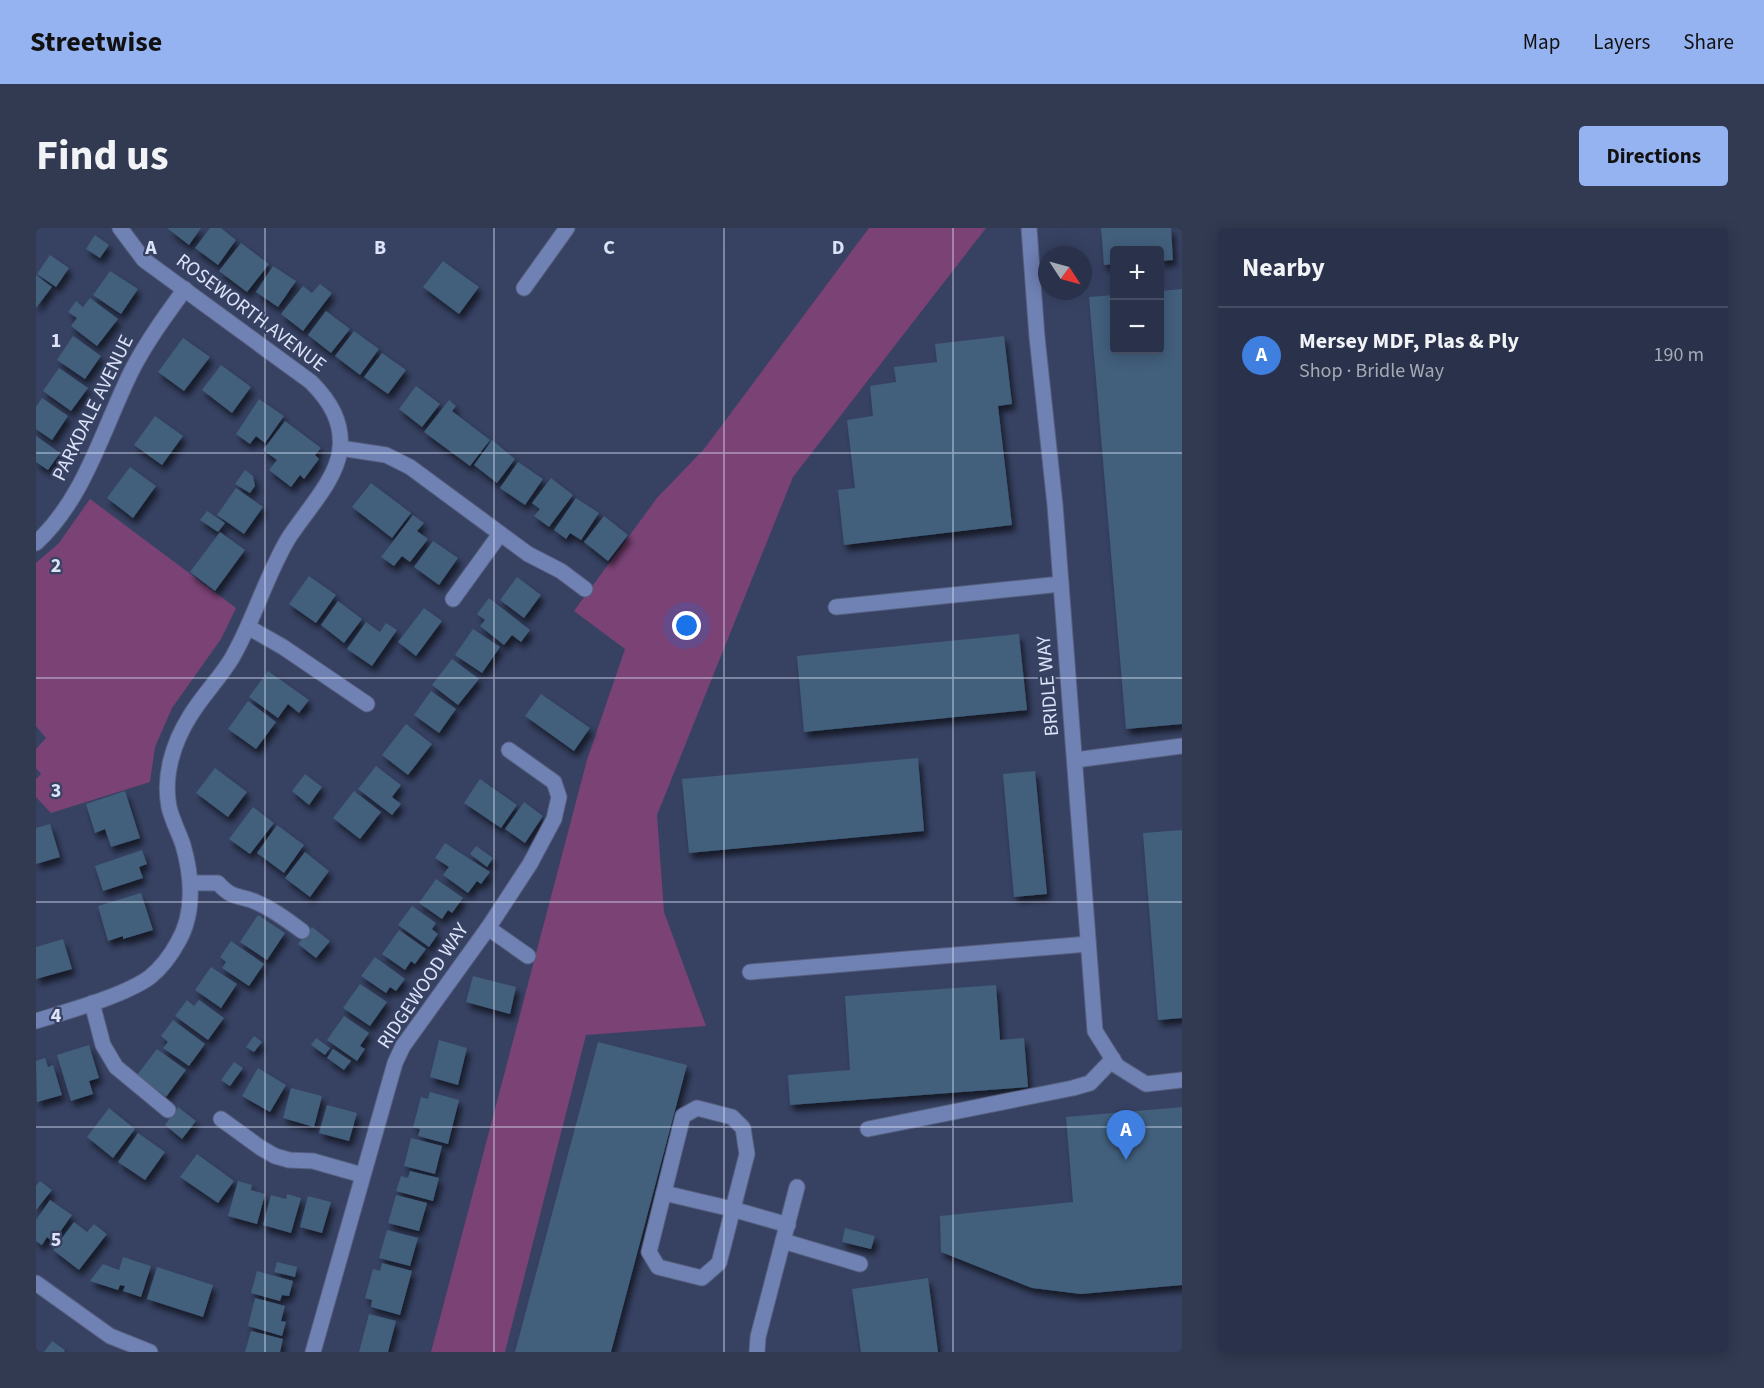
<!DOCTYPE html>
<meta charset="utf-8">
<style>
:root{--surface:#29324a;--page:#313a51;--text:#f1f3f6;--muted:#a5aab5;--line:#454d62;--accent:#95b2f1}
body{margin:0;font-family:"Source Sans 3",sans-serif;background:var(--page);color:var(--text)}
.controls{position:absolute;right:18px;top:18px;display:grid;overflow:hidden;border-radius:6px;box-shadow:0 3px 15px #0003}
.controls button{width:54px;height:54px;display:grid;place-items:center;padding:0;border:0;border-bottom:2px solid var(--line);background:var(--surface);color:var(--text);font:30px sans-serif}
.compass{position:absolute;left:1002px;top:18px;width:54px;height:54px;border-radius:50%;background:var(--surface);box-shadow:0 3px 15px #0003;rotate:126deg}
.you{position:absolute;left:651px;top:398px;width:21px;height:21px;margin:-15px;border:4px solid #fff;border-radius:50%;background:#1a73e8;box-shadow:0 0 0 9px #1a73e833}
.badge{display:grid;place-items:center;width:39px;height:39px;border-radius:50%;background:var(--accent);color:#fff;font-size:20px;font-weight:700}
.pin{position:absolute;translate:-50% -50px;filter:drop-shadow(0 2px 3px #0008)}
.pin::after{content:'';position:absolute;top:32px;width:21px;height:18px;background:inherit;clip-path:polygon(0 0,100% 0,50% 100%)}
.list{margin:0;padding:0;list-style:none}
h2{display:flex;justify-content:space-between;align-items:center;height:78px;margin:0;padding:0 24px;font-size:26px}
h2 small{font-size:20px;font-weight:400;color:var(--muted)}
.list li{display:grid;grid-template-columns:39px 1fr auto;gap:18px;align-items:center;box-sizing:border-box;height:96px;padding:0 24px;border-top:2px solid var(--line)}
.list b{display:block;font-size:22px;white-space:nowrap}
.list p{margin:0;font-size:20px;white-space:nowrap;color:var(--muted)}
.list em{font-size:20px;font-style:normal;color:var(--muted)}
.map{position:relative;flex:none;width:1146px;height:1124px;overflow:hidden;border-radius:6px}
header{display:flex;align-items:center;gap:36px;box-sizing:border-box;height:84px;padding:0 30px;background:var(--accent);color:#111}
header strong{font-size:28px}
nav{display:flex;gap:33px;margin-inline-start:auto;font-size:21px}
.intro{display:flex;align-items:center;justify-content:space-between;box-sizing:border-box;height:144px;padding:0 36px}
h1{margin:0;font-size:42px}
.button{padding:15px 27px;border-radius:6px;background:var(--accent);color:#111;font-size:21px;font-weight:700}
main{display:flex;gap:36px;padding:0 36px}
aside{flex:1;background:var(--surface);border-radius:6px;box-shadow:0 3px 15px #0003}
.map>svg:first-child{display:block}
.green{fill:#7a4275}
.building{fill:#425e7b;filter:url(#shadow)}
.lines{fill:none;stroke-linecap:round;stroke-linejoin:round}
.minor-casing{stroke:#555f7e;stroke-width:17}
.minor{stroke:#7081b4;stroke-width:15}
.grid{fill:none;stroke:#dce3f8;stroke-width:1.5;stroke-opacity:0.55}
.labels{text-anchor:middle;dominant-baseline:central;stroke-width:4.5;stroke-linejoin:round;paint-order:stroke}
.street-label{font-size:20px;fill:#dce3f8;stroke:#374263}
.grid-label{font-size:20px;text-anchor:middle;font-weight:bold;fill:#dce3f8;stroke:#374263;stroke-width:4.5;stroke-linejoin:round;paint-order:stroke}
</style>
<header>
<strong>Streetwise</strong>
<nav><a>Map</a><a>Layers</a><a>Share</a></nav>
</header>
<div class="intro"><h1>Find us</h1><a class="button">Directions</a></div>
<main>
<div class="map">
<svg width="1146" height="1124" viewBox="0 0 1146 1124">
<defs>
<filter id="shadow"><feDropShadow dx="3.5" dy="6" stdDeviation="3" flood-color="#0009"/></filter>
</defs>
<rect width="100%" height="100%" fill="#374263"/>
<!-- green -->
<g class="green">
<polygon points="833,0 950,0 757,249 621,587 628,684 670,798 550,807 469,1124 395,1124 551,532 589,421 538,383 621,270 668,221"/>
<polygon points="54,271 200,380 185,411 136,480 119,519 114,554 15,585 0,569 0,551 5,546 0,540 0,521 10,510 0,498 0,335 23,315"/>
</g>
<!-- building -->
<g class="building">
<polygon points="131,0 165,0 153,17"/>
<polygon points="174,0 185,0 200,12 182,37 159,20"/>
<polygon points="1065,0 1135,0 1137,32 1124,33 1124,22 1078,22 1078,36 1068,37"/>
<polygon points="59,7 73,17 64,30 50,21"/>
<polygon points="205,15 233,36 211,64 183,43"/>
<polygon points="14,27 33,40 20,59 1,46"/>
<polygon points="407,33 443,59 423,86 387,59"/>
<polygon points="237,38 260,53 242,79 220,64"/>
<polygon points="74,43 102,61 85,86 57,67"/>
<polygon points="0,47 16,59 0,80"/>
<polygon points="284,56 296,65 267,103 245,86 267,58 276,65"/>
<polygon points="1146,61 1146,496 1090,501 1053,69 1078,67 1078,122 1124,122 1124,63"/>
<polygon points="54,70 82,91 61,118 35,98 41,90 32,84 40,73 47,79"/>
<polygon points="290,83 314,101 295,125 272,107"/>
<polygon points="318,103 343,121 324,147 299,128"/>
<polygon points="37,108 65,128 49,151 21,132"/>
<polygon points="968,108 976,176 962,178 976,297 808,317 802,262 819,260 811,192 837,188 834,158 860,154 858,139 901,134 899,116"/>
<polygon points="147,110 174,129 148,163 122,144"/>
<polygon points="346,125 370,142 352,166 328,149"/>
<polygon points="185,137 215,159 196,185 166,162"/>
<polygon points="23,140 52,160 35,183 7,163"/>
<polygon points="380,158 404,176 386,199 363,181"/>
<polygon points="6,170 32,188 16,212 0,201 0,179"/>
<polygon points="223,171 248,188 229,215 220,208 214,216 200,206"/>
<polygon points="413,172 420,178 416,183 454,212 434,238 388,204"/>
<polygon points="119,188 147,208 126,237 98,217"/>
<polygon points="249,193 285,220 279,227 283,231 268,251 264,247 255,259 233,242 241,232 227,222"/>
<polygon points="0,208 24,225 12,242 0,234"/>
<polygon points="456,212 479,231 461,255 438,237"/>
<polygon points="482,234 507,251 489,277 464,260"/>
<polygon points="94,239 120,258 97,290 71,270"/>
<polygon points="209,242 217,248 219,258 214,265 199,256"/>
<polygon points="515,250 537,267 513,299 498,288 504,281 496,275"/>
<polygon points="335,255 375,285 356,310 316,279"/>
<polygon points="200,260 227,279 208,306 181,287"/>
<polygon points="540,270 563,285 545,312 534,305 530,311 518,302"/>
<polygon points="171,283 189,295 182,304 164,292"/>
<polygon points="377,287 388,295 381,303 392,311 374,334 366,328 358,338 345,329"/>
<polygon points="568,288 592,307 572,333 548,314"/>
<polygon points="184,304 209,322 179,363 154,344"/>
<polygon points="397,313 422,330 403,357 378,339"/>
<polygon points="273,348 300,367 280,395 253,376"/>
<polygon points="481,349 505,367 488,390 464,372"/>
<polygon points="453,370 494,402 485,414 476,407 468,417 444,398 449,392 441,386"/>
<polygon points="302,373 326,391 308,415 285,397"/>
<polygon points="388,380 406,393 380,428 362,414"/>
<polygon points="330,394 344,404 350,395 361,402 336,438 311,421"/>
<polygon points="437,401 464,419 446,445 419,427"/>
<polygon points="983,406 991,482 768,504 761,428"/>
<polygon points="416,431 443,451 422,477 396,457"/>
<polygon points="232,443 273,472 263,485 252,476 242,490 213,469"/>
<polygon points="395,463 420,481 403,505 378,487"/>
<polygon points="505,466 554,500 538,523 489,488"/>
<polygon points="212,473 240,494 220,521 192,501"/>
<polygon points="370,496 396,516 372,547 346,527"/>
<polygon points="882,530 888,603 653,625 646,551"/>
<polygon points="340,538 365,557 356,569 365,576 356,587 322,561"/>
<polygon points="179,540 211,564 192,589 160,565"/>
<polygon points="999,543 1011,666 978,669 967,546"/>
<polygon points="269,546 286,559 273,577 256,563"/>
<polygon points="444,551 481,577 465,600 428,575"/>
<polygon points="89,563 104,610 75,619 69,601 59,605 50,576"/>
<polygon points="318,563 345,584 324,611 297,590"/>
<polygon points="488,574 507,588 489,615 469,601"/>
<polygon points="217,579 238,595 214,626 193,611"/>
<polygon points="14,596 24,629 0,636 0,600"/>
<polygon points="241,597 268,617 248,645 221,625"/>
<polygon points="1146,602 1146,790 1122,792 1107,605"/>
<polygon points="409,615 454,644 445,656 441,653 432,665 407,647 413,639 399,630"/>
<polygon points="440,618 457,630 451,639 434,626"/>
<polygon points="106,622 111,636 103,639 107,650 67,663 59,638"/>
<polygon points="269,624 293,643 274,669 249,650"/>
<polygon points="400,651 427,670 416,685 412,682 406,691 383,675"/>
<polygon points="105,665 117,702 87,711 87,708 72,713 62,678"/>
<polygon points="376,678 400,695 396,701 402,706 393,719 362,697"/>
<polygon points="222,687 249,705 231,732 204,714"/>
<polygon points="276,699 294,713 280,730 262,716"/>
<polygon points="363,702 390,721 379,736 375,733 369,742 346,726"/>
<polygon points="27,711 36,741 0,751 0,719"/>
<polygon points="195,713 228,736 213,758 186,740 190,734 184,729"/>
<polygon points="339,729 369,751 360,763 354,759 350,765 325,748"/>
<polygon points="175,739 201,756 185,780 159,762"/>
<polygon points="437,748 480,759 474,786 430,774"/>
<polygon points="324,756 351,774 334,798 307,780"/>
<polygon points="960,757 964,812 988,810 992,859 754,877 752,847 814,842 809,768"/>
<polygon points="151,772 158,778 163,772 188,790 172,812 139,788"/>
<polygon points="308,788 333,805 324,818 329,821 321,833 291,812"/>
<polygon points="137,792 169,816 153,838 127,820 132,814 125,808"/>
<polygon points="218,808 226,814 218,824 210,819"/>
<polygon points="280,810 294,820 289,827 275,817"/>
<polygon points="403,812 431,820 422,857 394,849"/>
<polygon points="562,814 651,837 575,1124 479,1124"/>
<polygon points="53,817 63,850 53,853 57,866 35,873 21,827"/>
<polygon points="121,821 150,842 130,869 101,847"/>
<polygon points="297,821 315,833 308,842 291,830"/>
<polygon points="9,830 12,839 17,837 26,867 1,874 0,833"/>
<polygon points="198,834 207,840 194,858 185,852"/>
<polygon points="222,840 250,857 234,884 206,868"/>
<polygon points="255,860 286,868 278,899 247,890"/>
<polygon points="394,864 423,872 412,916 382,908 384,901 377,899 385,869 392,871"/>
<polygon points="291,877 321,885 313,913 283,905"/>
<polygon points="142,879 160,893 146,911 129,897"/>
<polygon points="1146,879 1146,1057 1045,1066 996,1060 905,1024 904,988 1037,974 1030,889"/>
<polygon points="73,880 99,901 77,930 51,909"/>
<polygon points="102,905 129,924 109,952 82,934"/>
<polygon points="375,910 406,918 399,946 368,938"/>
<polygon points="161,926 198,953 182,975 144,949"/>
<polygon points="374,943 403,950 397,973 360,963 365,948 372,950"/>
<polygon points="4,953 16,962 0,982 0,958"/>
<polygon points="202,953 216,957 215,962 229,966 221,996 192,988"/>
<polygon points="251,966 265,970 255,1005 227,997 235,967 250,971"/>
<polygon points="360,967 391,975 383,1003 352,995"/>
<polygon points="272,968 295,974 286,1005 264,999"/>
<polygon points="14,972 36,987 17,1014 11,1009 6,1017 0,1013 0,992"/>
<polygon points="38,994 51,1004 58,996 71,1006 43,1042 17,1022"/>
<polygon points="809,1000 839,1008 835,1021 806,1014"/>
<polygon points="351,1002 382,1010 374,1038 343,1030"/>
<polygon points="87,1029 115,1038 105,1069 87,1063 89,1058 84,1057 82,1062 54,1053 67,1036 83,1042"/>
<polygon points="241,1034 261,1039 259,1049 238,1044"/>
<polygon points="346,1035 376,1043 364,1087 335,1079 336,1072 329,1070 337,1041 344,1043"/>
<polygon points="121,1039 177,1057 167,1089 111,1071"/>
<polygon points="221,1043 257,1053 253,1068 246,1067 244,1073 215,1065"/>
<polygon points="892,1050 902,1124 825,1124 816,1061"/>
<polygon points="219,1070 249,1078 245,1093 250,1094 246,1108 212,1098"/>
<polygon points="333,1086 360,1093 352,1124 323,1124"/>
<polygon points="215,1103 247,1111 244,1124 209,1124"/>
<polygon points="16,1113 29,1122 28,1124 8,1124"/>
</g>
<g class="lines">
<defs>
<g id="minor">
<polyline points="993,0 1001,109 1019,277 1059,803 1081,838 1110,856 1146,852"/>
<polyline points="488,60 531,0"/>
<polyline points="304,220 350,227 374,239 492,326 525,343 549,361"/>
<path d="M0 315C49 270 67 200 96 142 111 113 130 87 149 61"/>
<polyline points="417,371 464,306"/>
<polyline points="800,379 1025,356"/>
<polyline points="212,399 247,419 331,476"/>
<polyline points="1039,532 1146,518"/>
<path d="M155 655H182C197 672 202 666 220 674 237 681 251 692 266 703"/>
<polyline points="452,700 492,728"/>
<polyline points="714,744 1052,716"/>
<polyline points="56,775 67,817 80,839 132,882"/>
<path d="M0 793C32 783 88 768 114 749 125 740 135 727 142 714 159 685 156 648 147 617 143 605 136 592 133 579 127 548 137 515 154 488 166 468 184 450 196 430 218 392 230 348 252 311 269 284 300 253 304 222 307 194 294 173 275 154L108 32 84 0"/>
<polygon points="661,880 696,889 707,900 711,926 683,1035 666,1050 622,1039 613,1024 647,888"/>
<polyline points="185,891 225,920 239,928 253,932 277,933 326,947"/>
<polyline points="832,901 1037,860 1054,855 1077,831"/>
<polyline points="628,965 696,981 752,997"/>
<polyline points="747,1013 824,1036"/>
<polyline points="0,1055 74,1108 114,1124"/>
<polyline points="277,1124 359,835 367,818 452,700 494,636 518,591 523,569 518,554 473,522"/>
<polyline points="721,1124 722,1109 761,959"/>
</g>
</defs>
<!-- minor casing -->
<use href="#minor" class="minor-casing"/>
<!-- minor -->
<use href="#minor" class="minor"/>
</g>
<!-- grid -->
<path class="grid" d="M229 0V1124M458 0V1124M688 0V1124M917 0V1124M0 225H1146M0 450H1146M0 674H1146M0 899H1146"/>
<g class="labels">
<!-- street labels -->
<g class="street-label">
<text transform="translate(215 85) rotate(37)">ROSEWORTH AVENUE</text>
<text transform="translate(57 180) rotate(-64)">PARKDALE AVENUE</text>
<text transform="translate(1012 458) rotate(-95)">BRIDLE WAY</text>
<text transform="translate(387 758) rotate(-56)">RIDGEWOOD WAY</text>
</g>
</g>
<g class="grid-label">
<text x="115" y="26">A</text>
<text x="344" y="26">B</text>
<text x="573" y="26">C</text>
<text x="802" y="26">D</text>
<text x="20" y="119">1</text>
<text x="20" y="344">2</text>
<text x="20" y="569">3</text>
<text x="20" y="794">4</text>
<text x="20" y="1018">5</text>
</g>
</svg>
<div class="controls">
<button>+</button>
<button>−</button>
</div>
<svg class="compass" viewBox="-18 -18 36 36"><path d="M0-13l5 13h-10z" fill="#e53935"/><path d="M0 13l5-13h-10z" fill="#a5aab5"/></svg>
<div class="you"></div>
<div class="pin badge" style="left:1090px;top:932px;background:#3f7fe0">A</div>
</div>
<aside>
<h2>Nearby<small></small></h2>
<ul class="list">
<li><span class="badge" style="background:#3f7fe0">A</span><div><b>Mersey MDF, Plas &amp; Ply</b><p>Shop · Bridle Way</p></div><em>190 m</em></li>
</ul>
</aside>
</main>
